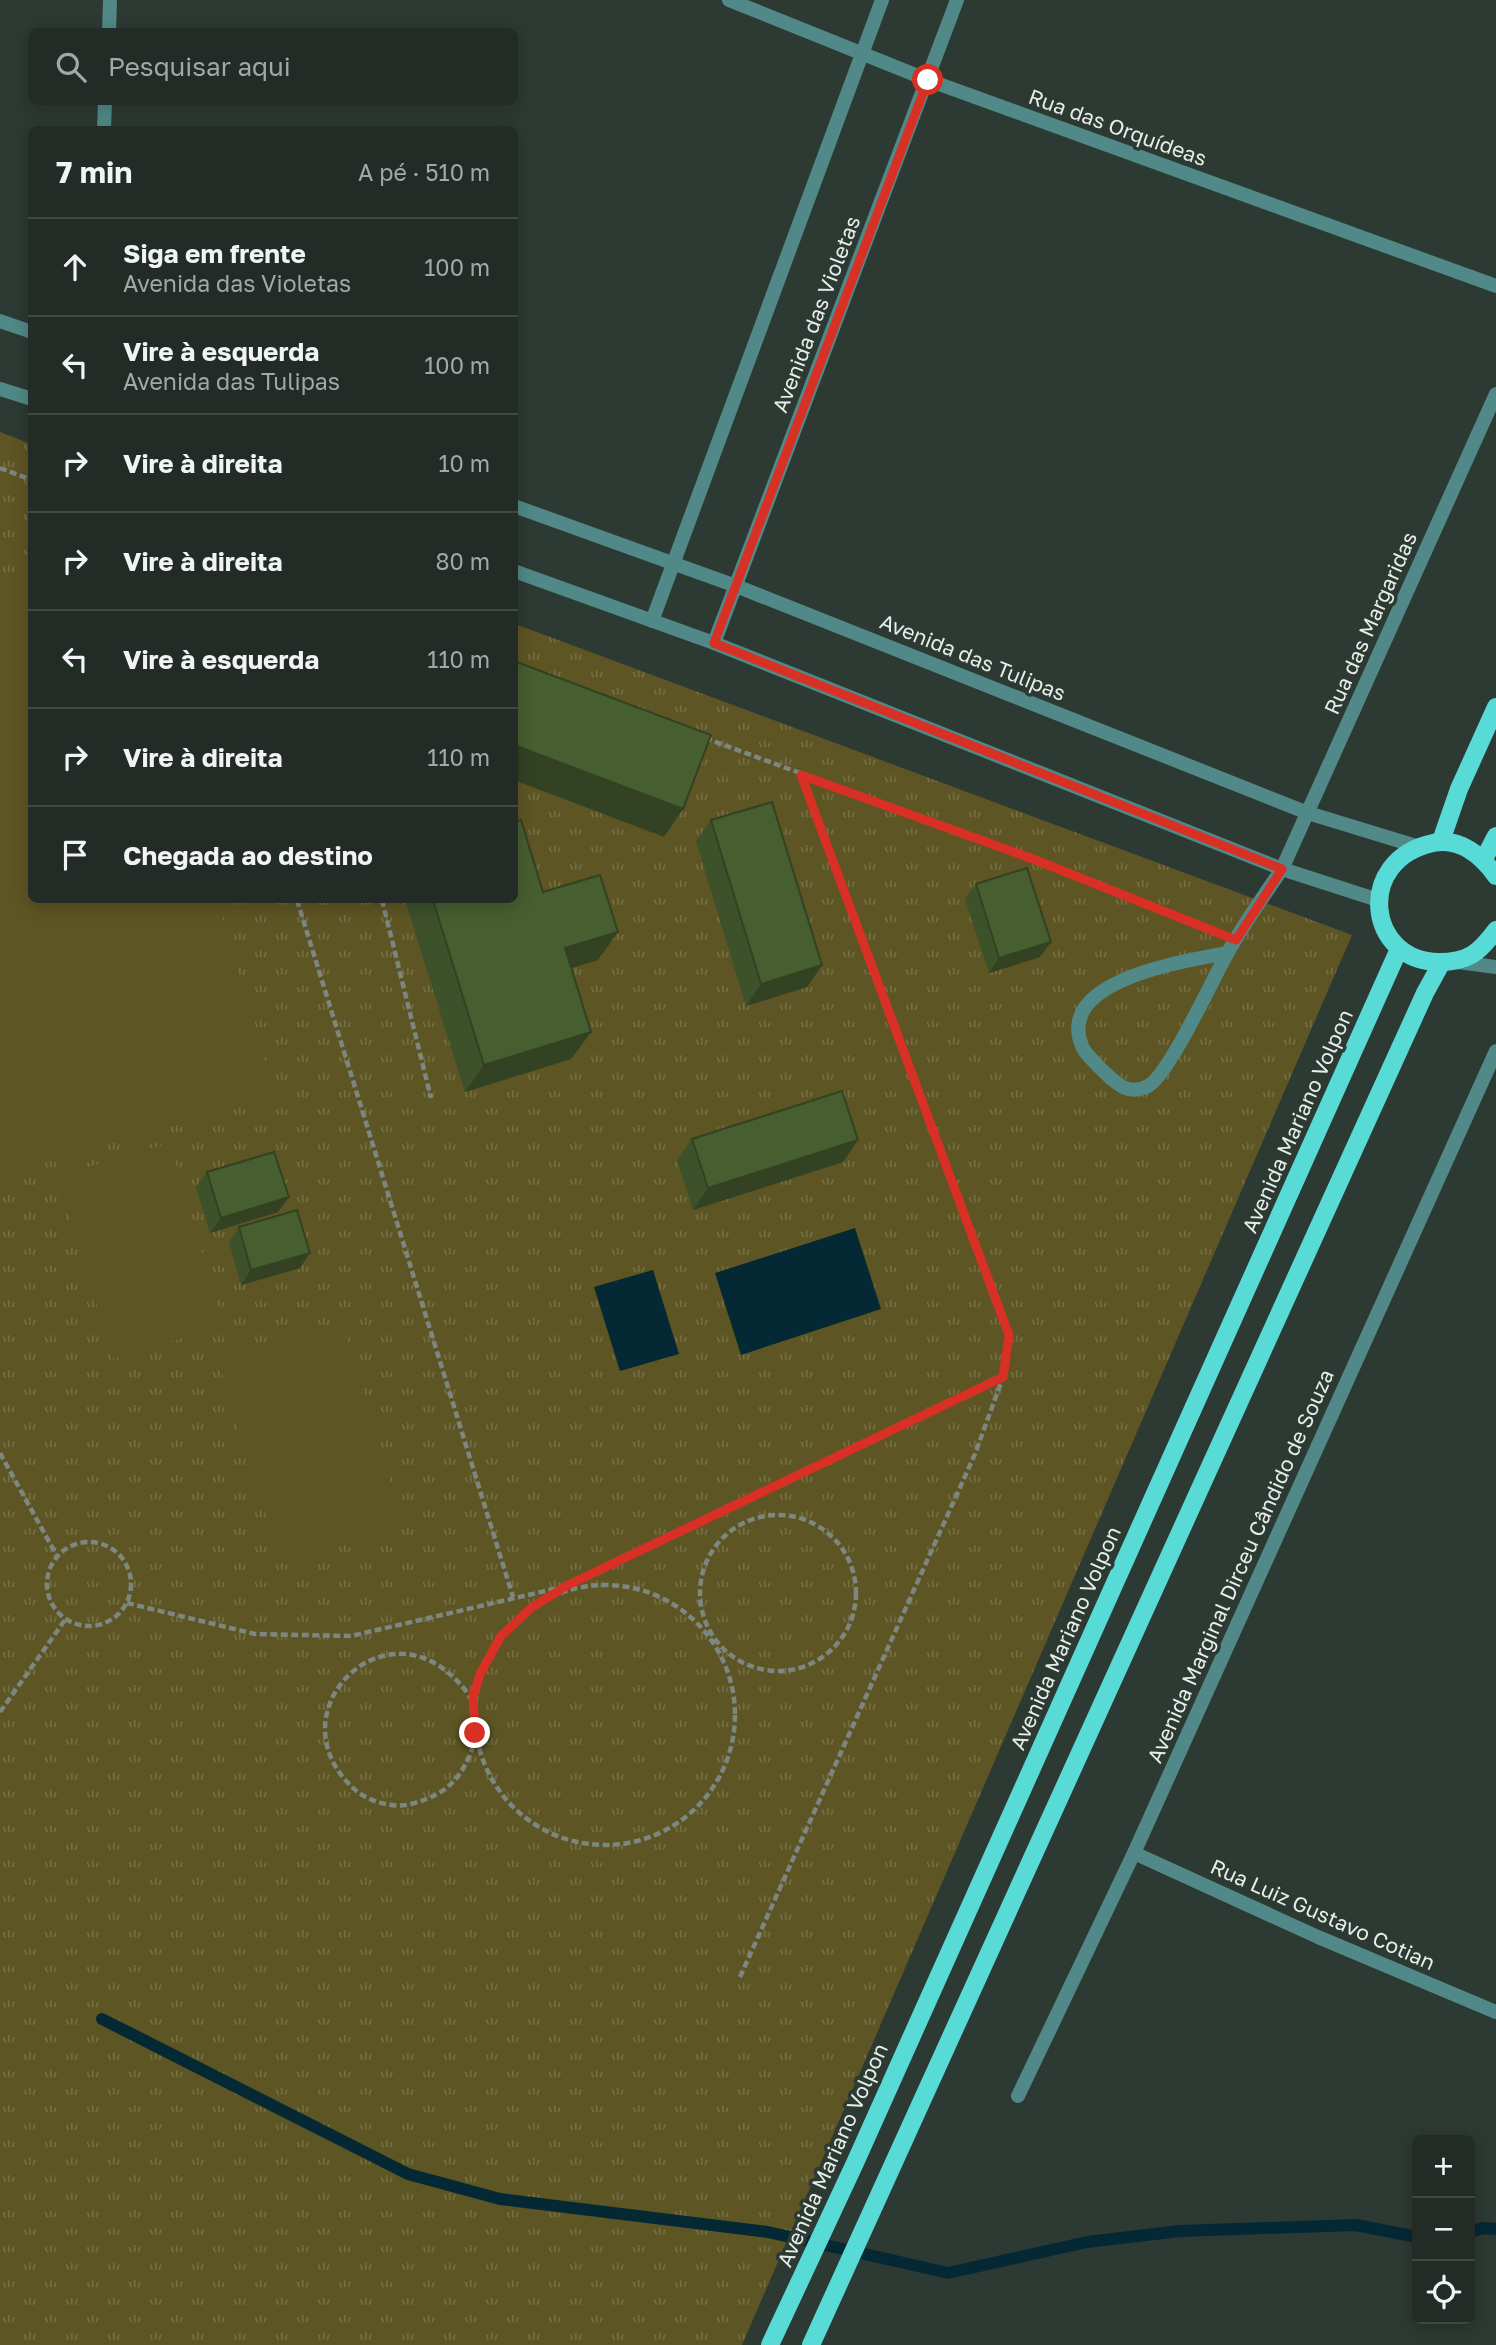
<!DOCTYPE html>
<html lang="pt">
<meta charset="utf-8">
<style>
:root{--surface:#222b26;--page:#2e3732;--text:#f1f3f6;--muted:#a2a7a7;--line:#3f4743}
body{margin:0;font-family:"Golos Text",sans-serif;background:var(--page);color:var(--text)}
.controls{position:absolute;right:21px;bottom:21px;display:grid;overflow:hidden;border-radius:10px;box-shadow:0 4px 18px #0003}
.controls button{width:63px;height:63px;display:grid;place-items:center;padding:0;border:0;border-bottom:2px solid var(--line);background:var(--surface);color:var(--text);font:35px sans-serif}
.stop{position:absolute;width:21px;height:21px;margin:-16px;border:5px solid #d93025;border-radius:50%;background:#fff}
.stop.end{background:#d93025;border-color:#fff;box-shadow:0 2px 7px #0008}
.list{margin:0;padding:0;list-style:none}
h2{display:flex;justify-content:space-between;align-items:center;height:91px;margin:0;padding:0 28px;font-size:30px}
h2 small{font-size:23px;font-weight:400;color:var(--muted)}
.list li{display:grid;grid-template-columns:46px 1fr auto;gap:21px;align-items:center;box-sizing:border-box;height:98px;padding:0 28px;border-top:2px solid var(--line)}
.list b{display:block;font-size:26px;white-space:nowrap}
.list p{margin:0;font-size:23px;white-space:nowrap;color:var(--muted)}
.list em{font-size:23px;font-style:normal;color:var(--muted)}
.icon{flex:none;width:38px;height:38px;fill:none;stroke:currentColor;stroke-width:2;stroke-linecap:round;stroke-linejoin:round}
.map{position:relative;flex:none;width:1496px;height:2345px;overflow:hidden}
.search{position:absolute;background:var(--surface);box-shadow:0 4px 18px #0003;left:28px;top:28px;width:490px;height:77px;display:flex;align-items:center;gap:18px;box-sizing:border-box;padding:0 24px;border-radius:10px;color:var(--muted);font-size:26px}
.panel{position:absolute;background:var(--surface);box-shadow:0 4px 18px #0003;left:28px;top:126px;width:490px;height:777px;border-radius:10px}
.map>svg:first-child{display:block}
.park{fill:url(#park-tufts)}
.garden{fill:#5d5523}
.water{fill:#052934}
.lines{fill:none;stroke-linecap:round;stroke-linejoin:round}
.stream{stroke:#052934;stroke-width:12}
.path{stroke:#7d8782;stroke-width:4.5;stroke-dasharray:7 3.5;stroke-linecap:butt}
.lane{stroke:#508987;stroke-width:14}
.street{stroke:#508987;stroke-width:14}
.primary{stroke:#58dbd7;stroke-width:18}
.wall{fill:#3d512a}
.shaded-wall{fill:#324222}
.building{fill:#475e31;stroke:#324222;stroke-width:2}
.route{stroke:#d93025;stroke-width:9}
.labels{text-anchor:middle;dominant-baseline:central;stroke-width:7;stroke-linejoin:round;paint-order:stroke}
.street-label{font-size:21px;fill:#e7eeea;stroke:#2d3933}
</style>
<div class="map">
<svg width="1496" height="2345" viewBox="0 0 1496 2345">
<defs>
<pattern id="park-tufts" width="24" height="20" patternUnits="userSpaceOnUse" patternTransform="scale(1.75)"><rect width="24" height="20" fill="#5d5523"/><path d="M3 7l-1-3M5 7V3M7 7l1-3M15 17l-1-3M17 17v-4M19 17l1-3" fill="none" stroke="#746e43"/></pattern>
</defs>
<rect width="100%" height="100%" fill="#2d3933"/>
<!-- park -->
<polygon class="park" points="0,432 31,444 32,900 514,900 515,624 1352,935 742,2345 0,2345"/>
<!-- garden -->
<g class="garden">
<polygon points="31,581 32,900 217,900 275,1094 0,1176 0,590"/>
<polygon points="170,1143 224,1326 113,1359 58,1176"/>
<polygon points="341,1323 403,1526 281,1563 218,1360"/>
</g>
<!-- water -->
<g class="water">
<polygon points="855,1228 881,1309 741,1355 715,1273"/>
<polygon points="653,1270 679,1354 620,1371 594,1287"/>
</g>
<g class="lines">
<!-- stream -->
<g class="stream">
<polyline points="102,2019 408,2174 500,2199 768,2232 948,2273 1087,2242 1180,2231 1356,2225 1417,2237"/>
<polyline points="1470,2232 1482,2228 1496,2229"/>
</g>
<!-- path -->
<g class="path">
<polyline points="0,468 32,480"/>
<polyline points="705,738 1033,859 1208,928"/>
<polyline points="297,900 513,1597"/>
<polyline points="382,900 431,1098"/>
<polyline points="0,1453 57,1556"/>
<circle cx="778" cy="1593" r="78"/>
<circle cx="89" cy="1584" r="42"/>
<circle cx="605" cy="1715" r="130"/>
<polyline points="127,1603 255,1634 351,1636 567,1586 1003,1377"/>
<path d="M472 1701C466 1689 456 1679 445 1670 372 1614 278 1716 352 1787 366 1801 393 1809 411 1804 449 1794 463 1777 475 1741"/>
<polyline points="0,1712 65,1620"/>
<polyline points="740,1977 975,1454 1003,1377 1009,1335 801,775"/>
</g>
<!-- lane -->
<path class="lane" d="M1227 953C1186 961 1054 980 1082 1046 1085 1054 1094 1061 1099 1067 1114 1081 1126 1097 1148 1086 1169 1075 1212 980 1227 954 1243 925 1263 897 1282 869"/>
<!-- street -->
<g class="street">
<polyline points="729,0 928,80 1496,286"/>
<polyline points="109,32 110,0"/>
<polyline points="104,130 105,102"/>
<polyline points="0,321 32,332"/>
<polyline points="0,389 32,399"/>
<polyline points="514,506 736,586 1308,813 1416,846"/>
<polyline points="514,571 714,643 1282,869 1378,900"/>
<polyline points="652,621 882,0"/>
<polyline points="714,643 957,0"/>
<polyline points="1282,869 1496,394"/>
<polyline points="1458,962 1496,967"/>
<polyline points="1134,1853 1318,1937 1496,2012"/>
<polyline points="1018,2096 1134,1853 1496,1051"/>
</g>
<!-- primary -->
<g class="primary">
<polyline points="1441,841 1459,789 1496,707"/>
<polyline points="1484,859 1496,836"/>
<path d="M1496 876C1482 856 1460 837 1433 843 1354 860 1367 962 1439 962 1468 962 1479 953 1496 930"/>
<polyline points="770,2345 855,2163 1399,949"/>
<polyline points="811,2345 1425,993 1442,962"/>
</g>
</g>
<!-- wall -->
<g class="wall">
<polygon points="711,820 822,965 807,987 746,1006 696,841"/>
<polygon points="976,884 1040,957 989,973 965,899"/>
<polygon points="543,892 598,960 571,968 591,1032 571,1059 465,1092 405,900 514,900"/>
<polygon points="692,1139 843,1162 693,1210 677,1160"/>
<polygon points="207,1172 278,1212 210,1233 196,1187"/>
<polygon points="239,1227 300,1268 241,1285 229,1242"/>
</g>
<!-- shaded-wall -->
<g class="shaded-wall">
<polygon points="514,745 683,809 664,837 514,780"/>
<polygon points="618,932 598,960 545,976 565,948"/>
<polygon points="1051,942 1040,957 989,973 999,958"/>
<polygon points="822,965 807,987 746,1006 761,984"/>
<polygon points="591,1032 571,1059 465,1092 484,1065"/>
<polygon points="858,1140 843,1162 693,1210 708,1188"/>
<polygon points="289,1197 278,1212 210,1233 221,1218"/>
<polygon points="310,1253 300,1268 241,1285 251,1270"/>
</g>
<!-- building -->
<g class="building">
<polygon points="514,661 711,735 683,809 514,745"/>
<polygon points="772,802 822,965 761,984 711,820"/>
<polygon points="521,820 543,892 600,875 618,932 565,948 591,1032 484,1065 433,900 514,900 514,822"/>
<polygon points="1027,868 1051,942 999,958 976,884"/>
<polygon points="842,1091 858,1140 708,1188 692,1139"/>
<polygon points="274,1152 289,1197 221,1218 207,1172"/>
<polygon points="297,1210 310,1253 251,1270 239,1227"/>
</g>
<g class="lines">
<!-- route -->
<polyline class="route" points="475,1733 473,1696 481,1672 501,1636 531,1608 566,1586 1003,1377 1009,1335 801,775 1033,859 1236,940 1282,869 714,643 928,80"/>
</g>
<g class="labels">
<!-- street labels -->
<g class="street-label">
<text transform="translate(1118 127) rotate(20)">Rua das Orquídeas</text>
<text transform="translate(816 314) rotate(-69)">Avenida das Violetas</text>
<text transform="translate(1370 623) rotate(-66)">Rua das Margaridas</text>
<text transform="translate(973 657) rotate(22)">Avenida das Tulipas</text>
<text transform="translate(1297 1121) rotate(-66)">Avenida Mariano Volpon</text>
<text transform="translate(1240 1566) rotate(-66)">Avenida Marginal Dirceu Cândido de Souza</text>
<text transform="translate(1065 1638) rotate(-66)">Avenida Mariano Volpon</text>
<text transform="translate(1323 1914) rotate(24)">Rua Luiz Gustavo Cotian</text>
<text transform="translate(832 2155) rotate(-66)">Avenida Mariano Volpon</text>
</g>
</g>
</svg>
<div class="controls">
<button>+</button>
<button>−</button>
<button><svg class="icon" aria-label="locate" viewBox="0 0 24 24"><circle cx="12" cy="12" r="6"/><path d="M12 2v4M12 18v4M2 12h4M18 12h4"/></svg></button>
</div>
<div class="stop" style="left:928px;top:80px"></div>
<div class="stop end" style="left:475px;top:1733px"></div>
<div class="search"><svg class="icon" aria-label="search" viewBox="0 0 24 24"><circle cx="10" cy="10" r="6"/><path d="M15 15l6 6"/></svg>Pesquisar aqui</div>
<section class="panel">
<h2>7 min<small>A pé · 510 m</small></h2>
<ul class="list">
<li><svg class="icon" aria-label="ahead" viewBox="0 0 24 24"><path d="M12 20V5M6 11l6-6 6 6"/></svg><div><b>Siga em frente</b><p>Avenida das Violetas</p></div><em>100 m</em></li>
<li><svg class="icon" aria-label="left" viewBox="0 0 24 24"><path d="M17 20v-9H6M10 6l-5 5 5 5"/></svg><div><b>Vire à esquerda</b><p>Avenida das Tulipas</p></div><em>100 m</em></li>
<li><svg class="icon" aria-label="right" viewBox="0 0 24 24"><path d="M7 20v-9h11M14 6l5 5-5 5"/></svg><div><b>Vire à direita</b></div><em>10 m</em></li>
<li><svg class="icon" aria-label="right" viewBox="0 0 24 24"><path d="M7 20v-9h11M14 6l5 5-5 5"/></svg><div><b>Vire à direita</b></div><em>80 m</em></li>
<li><svg class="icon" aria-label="left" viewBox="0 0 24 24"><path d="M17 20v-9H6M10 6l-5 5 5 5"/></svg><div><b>Vire à esquerda</b></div><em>110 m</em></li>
<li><svg class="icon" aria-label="right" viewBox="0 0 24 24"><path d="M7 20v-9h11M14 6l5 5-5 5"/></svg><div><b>Vire à direita</b></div><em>110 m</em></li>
<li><svg class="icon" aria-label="arrive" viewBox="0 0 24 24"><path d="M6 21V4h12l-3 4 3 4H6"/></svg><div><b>Chegada ao destino</b></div></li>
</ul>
</section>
</div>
